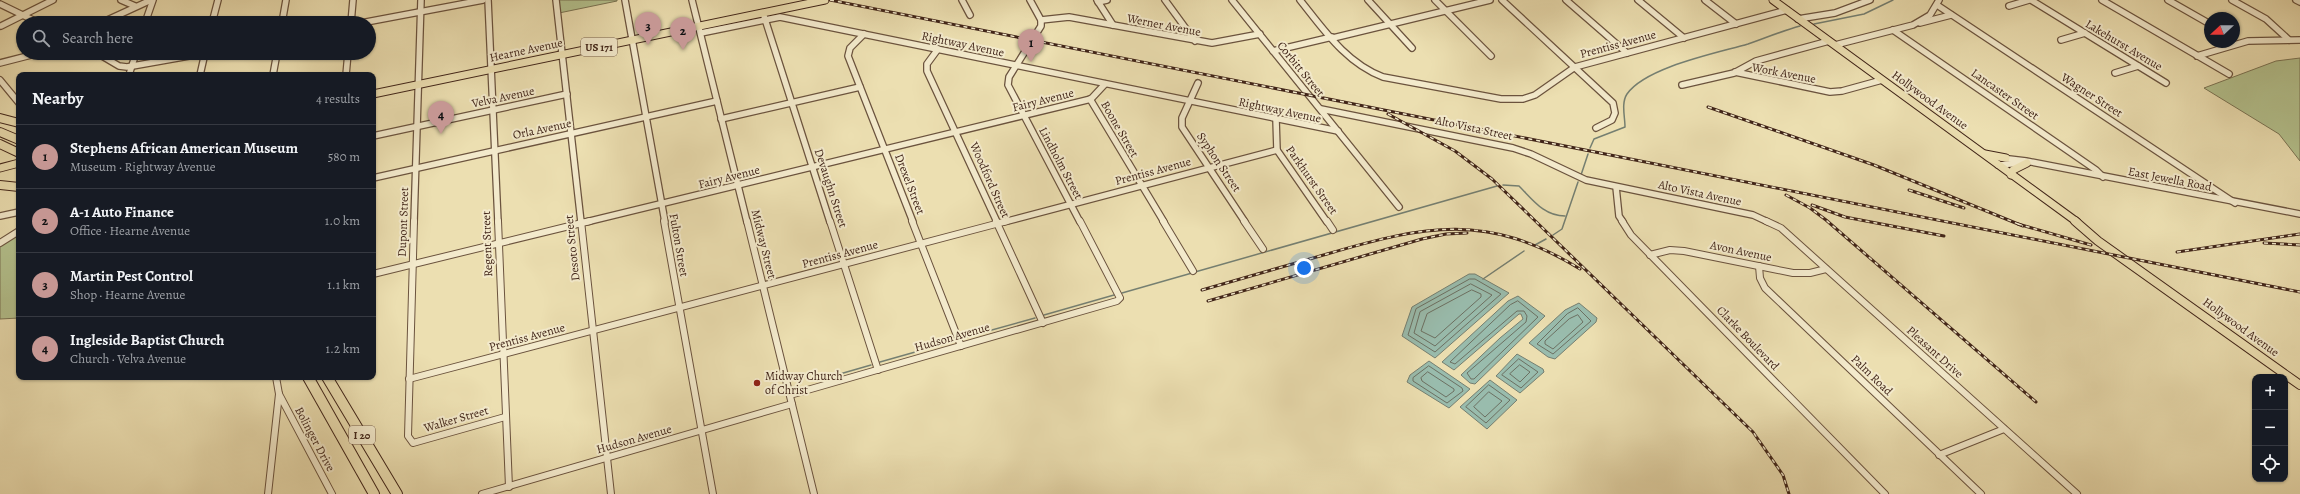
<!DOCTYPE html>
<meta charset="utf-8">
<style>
:root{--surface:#171b24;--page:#20242c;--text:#f1f3f6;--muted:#9ea1a6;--line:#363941;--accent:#c59692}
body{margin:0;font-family:Alegreya,serif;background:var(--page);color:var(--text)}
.controls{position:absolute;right:12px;bottom:12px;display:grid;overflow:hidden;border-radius:8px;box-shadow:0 1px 3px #0004}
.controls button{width:36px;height:36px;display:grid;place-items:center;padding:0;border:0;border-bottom:1px solid var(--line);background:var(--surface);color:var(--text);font:20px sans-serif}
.compass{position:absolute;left:2204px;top:12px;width:36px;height:36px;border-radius:50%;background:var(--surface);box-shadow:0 1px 3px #0004;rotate:248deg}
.you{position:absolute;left:1304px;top:268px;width:14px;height:14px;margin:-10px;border:3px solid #fff;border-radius:50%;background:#1a73e8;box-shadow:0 0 0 6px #1a73e833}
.badge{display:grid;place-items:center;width:26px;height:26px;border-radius:50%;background:var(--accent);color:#111;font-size:13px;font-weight:700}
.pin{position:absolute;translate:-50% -33px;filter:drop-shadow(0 1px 2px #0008)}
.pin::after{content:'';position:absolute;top:21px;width:14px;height:12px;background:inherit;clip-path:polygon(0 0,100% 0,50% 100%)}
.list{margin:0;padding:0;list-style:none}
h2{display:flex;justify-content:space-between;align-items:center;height:52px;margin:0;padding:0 16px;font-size:17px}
h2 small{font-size:13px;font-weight:400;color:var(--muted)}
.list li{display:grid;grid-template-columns:26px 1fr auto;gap:12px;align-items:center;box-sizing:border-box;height:64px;padding:0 16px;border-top:1px solid var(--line)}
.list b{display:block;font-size:15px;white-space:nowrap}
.list p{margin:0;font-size:13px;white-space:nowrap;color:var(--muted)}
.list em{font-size:13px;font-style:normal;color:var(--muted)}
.icon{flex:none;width:22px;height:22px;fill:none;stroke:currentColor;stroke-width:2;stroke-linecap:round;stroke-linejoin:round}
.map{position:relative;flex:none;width:2300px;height:494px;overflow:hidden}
.search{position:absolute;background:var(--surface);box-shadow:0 1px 3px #0004;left:16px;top:16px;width:360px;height:44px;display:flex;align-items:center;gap:10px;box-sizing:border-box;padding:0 14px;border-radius:22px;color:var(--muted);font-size:15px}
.panel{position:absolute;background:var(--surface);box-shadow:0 1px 3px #0004;left:16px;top:72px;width:360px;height:308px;border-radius:8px}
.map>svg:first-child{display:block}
.green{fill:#b4c28e;stroke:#7a7353}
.water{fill:#99bcad;stroke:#757f71}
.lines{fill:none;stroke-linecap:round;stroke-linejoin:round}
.shore{stroke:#6c7062;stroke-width:1}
.stream{stroke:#757f71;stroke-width:1.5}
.minor-far1-casing{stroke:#6b533e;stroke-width:8}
.minor-casing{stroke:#6b533e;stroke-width:8}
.major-far1-casing{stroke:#402418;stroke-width:9}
.major-casing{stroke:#402418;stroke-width:10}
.highway-far1-casing{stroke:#402418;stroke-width:10}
.highway-casing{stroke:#402418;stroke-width:12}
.minor-far1{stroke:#f3eacc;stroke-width:5.5}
.minor{stroke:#f3eacc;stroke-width:6}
.major-far1{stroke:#ecdfb1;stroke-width:7}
.major{stroke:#ecdfb1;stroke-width:8}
.highway-far1{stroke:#ecdfb1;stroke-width:8}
.highway{stroke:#ecdfb1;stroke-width:10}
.rail-casing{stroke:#402418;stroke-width:3}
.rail{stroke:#f3eacc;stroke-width:1.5;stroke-dasharray:4;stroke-linecap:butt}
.poi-dot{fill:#8f2418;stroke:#f3eacc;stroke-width:1.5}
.labels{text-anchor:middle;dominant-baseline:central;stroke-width:4;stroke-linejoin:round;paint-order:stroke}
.shield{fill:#f3eacc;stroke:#765f4e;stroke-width:1}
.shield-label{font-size:11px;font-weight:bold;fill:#402418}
.street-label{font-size:12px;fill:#402418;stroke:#f3eacc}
.poi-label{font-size:12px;fill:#402418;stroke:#f3eacc;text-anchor:start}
</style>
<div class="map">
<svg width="2300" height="494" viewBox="0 0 2300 494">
<rect width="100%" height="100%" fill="#ecdfb1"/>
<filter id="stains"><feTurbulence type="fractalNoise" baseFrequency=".005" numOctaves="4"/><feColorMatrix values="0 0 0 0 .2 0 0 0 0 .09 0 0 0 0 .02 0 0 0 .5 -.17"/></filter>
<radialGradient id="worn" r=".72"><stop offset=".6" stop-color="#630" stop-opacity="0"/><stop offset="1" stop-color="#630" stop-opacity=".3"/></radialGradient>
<!-- green -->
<g class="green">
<polygon points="557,0 617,0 617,1 559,13"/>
<polygon points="2300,58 2300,161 2279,134 2204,88 2276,61"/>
<polygon points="19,235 19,318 0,319 0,245"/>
</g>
<!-- water -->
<g class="water">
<polygon points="1469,274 1475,274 1509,293 1435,358 1402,336 1412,307"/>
<polygon points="1518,296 1545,316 1475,384 1470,383 1461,375 1500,338 1523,319 1521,314 1519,314 1454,370 1442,362 1508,301"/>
<polygon points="1579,303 1597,318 1596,322 1555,359 1548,357 1529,343 1565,310"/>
<polygon points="1517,354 1543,369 1544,372 1520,393 1496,376"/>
<polygon points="1429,361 1470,389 1449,408 1407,382 1410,375"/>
<polygon points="1490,380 1517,400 1487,429 1460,407"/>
</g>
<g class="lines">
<!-- shore -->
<g class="shore">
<polygon points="1470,279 1475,279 1501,294 1435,352 1408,335 1416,309"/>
<polygon points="1471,284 1492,295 1435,346 1414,333 1420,312"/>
<polygon points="1472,290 1481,294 1481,297 1435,338 1421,331 1427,314"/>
<polygon points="1518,301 1538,317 1474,379 1471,379 1467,373 1526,322 1527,316 1524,311 1517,311 1455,364 1450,362 1510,305"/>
<polygon points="1578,308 1591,321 1553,354 1537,344 1567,314"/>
<polygon points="1578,315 1583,322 1553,349 1545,344 1545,341 1569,319"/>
<polygon points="1519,359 1538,372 1521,388 1502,375"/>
<polygon points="1520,365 1530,372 1520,382 1510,374"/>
<polygon points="1429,366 1462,388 1463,391 1447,403 1413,381 1413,378"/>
<polygon points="1428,372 1454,389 1454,391 1446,397 1422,381 1421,378"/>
<polygon points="1489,385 1510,400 1486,423 1466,407"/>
<polygon points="1489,392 1502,401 1485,417 1474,407"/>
</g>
<!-- stream -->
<g class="stream">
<polyline points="1814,24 1864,14 1893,0"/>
<path d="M1590 148 1594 139 1625 127C1625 117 1621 103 1627 94 1646 67 1717 53 1748 44 1765 38 1782 31 1800 26"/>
<polyline points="1581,175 1588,154"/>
<path d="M1503 185 1519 186C1533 200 1544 216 1565 216"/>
<polyline points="1553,235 1562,229 1578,182"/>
<polyline points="1535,245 1546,239"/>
<polyline points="1195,272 1497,186"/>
<polyline points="1483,279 1524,251"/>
<polyline points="1122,293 1192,273"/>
<polyline points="1044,315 1114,295"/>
<polyline points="963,338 1035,318"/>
<polyline points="880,362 954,341"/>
<polyline points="819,380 871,365"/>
</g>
<defs>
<g id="minor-far1">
<polyline points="121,0 135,6"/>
<polyline points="488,0 498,222"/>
<polyline points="556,0 581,222"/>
<polyline points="625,0 665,222"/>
<polyline points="692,0 747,222"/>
<polyline points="962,0 970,15"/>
<polyline points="1030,0 1041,20 1041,26 1009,77 1008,85 1080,222"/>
<polyline points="1097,0 1113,25"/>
<polyline points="1165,0 1195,41"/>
<polyline points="1232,0 1399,207"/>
<path d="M1300 0C1324 30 1346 63 1383 77L1501 99H1523L1535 95 1575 67 1787 10"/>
<polyline points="1368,0 1412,48"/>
<polyline points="1435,0 1491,56"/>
<polyline points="1502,0 1613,103 1615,113 1612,120 1596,128"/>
<polyline points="1566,0 1627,53"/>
<polyline points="1638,0 1684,38"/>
<polyline points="1705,0 1736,24"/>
<polyline points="2031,0 2166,83"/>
<polyline points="2102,0 2229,74"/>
<polyline points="2168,0 2210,24"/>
<polyline points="2232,0 2266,19 2289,40"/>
<polyline points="2296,0 2300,2"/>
<polyline points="1098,2 1107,0"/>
<polyline points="0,4 39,23"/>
<polyline points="1937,5 2235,203"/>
<polyline points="2009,6 2029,0"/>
<polyline points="764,16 830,222"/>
<polyline points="1798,19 1835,13 1870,0"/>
<polyline points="1041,20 1069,17 1212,43 1260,34"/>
<polyline points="101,23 151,0"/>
<polyline points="145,23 153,0"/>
<polyline points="212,23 218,0"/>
<polyline points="282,23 286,0"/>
<polyline points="351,23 353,0"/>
<polyline points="361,23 483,0"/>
<polyline points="1920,23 1951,15"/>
<polyline points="1,26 53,0"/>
<polyline points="1893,30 2096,170 2103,177"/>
<polyline points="701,33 780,17 1338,131"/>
<polyline points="864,34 850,48 848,56 913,222"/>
<polyline points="1333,38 1490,0"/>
<polyline points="2061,40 2085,33"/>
<polyline points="1835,45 1913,25 1930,15 1939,0"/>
<polyline points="938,49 927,64 927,71 997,222"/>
<polyline points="1273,51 1332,37"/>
<polyline points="97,53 119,66 127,67 206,53"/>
<polyline points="2197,56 2248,41 2300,40"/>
<polyline points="0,63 39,53"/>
<polyline points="1735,72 1830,92 1842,91 1882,80"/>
<polyline points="2115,73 2138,66"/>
<polyline points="129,75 136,53"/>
<polyline points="200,75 205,53"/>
<polyline points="273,75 277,53"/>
<polyline points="346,75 348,53"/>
<polyline points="0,80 19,103"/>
<polyline points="1198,83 1182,118 1182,127 1245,222"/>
<polyline points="1682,85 1734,73 1756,61 1829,41"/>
<polyline points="1090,99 1164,222"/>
<polyline points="1321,109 1513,148 1531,154 1586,180 1753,215 1768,222"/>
<polyline points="721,119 860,87"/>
<polyline points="1276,119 1277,150 1327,222"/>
<polyline points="373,136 567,94"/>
<polyline points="2001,158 2026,161 2300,214"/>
<polyline points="1998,165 2023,163"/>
<polyline points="373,178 717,101"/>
<polyline points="1616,187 1619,216 1623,222"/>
<polyline points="0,216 19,212"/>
<polyline points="414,222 421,0"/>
<polyline points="586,222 1091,99 1105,84"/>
<polyline points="1004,222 1277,150"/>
</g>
<g id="minor">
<polyline points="414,221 408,436 413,443 505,417"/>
<polyline points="498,221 509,487"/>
<polyline points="581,221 611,494"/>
<polyline points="664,221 713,494"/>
<polyline points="747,221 814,494"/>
<polyline points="830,221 878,370"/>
<polyline points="912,221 961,346"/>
<polyline points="996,221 1043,323"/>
<polyline points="1163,221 1193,271"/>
<polyline points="1244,221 1263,249"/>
<polyline points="1327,221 1333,230"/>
<polyline points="1622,221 1631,235 1885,494"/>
<polyline points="1766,221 1781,228 2077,494"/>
<polyline points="0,243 19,231"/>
<polyline points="1650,255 1670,250 1684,251 1793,273 1810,273 1826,269"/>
<polyline points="1759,266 1760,278 1765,288 1981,494"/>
<polyline points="373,274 590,221"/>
<polyline points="276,377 279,394 332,494"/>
<polyline points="409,379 1007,221"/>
<polyline points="790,395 1117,301 1120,298 1080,221"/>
<polyline points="1939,455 2004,429"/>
<polyline points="268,494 279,394"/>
<polyline points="482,494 792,404"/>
</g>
<g id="major-far1">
<polyline points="1773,0 2077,222"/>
<polyline points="373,94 825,0"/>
<polyline points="1985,154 2006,158"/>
<polyline points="0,168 19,163"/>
<polyline points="2011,175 2013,170 2027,163"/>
</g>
<polyline id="major" points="2075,221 2098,241 2300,385"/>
<g id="highway-far1">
<polyline points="0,118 19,123"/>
<polyline points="0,132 19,140"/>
<polyline points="0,144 19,153"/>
<polyline points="0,185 19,187"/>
</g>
<g id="highway">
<polyline points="308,377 374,494"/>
<polyline points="327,377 397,494"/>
</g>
</defs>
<!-- minor-far1 casing -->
<use href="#minor-far1" class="minor-far1-casing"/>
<!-- minor casing -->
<use href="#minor" class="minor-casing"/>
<!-- major-far1 casing -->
<use href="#major-far1" class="major-far1-casing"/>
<!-- major casing -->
<use href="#major" class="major-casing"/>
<!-- highway-far1 casing -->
<use href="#highway-far1" class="highway-far1-casing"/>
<!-- highway casing -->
<use href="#highway" class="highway-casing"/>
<!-- minor-far1 -->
<use href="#minor-far1" class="minor-far1"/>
<!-- minor -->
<use href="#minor" class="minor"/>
<!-- major-far1 -->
<use href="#major-far1" class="major-far1"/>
<!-- major -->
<use href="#major" class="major"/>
<!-- highway-far1 -->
<use href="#highway-far1" class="highway-far1"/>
<!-- highway -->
<use href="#highway" class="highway"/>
<defs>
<g id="rail">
<polyline points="830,0 2300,292"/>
<polyline points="1708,107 1874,165 2023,226"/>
<polyline points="1388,114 1455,151 1492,179 1753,432 1783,475 1789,494"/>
<polyline points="1909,190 1964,208"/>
<polyline points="1786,195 1810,208 1826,220 2036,402"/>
<polyline points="1812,205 1845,217 1944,236"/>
<polyline points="2018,224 2091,245"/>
<polyline points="2264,243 2300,245"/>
<polyline points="2177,252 2300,234"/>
<path d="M1202 290C1244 278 1285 266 1327 254 1426 225 1487 212 1580 269"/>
<polyline points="1208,301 1422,239 1446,234 1467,233"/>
</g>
</defs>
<!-- rail casing -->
<use href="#rail" class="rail-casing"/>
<!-- rail -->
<use href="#rail" class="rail"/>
</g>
<!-- markers -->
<circle class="poi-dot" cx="757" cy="383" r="4"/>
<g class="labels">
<!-- shield labels -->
<g class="shield">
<rect x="581" y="38" width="36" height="18" rx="3"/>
<rect x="349" y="426" width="26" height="18" rx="3"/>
</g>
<g class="shield-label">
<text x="599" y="47">US 171</text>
<text x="362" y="435">I 20</text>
</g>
<!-- street labels -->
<g class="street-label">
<text transform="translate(1164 25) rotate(11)">Werner Avenue</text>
<text transform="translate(963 44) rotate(12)">Rightway Avenue</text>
<text transform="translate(1618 44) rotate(-15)">Prentiss Avenue</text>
<text transform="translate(2124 45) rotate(31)">Lakehurst Avenue</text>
<text transform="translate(526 50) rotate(-12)">Hearne Avenue</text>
<text transform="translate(1301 69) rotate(51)">Corbitt Street</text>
<text transform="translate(1784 73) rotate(11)">Work Avenue</text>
<text transform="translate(2005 94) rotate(35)">Lancaster Street</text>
<text transform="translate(2092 95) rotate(33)">Wagner Street</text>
<text transform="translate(503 97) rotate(-12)">Velva Avenue</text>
<text transform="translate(1043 100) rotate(-14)">Fairy Avenue</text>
<text transform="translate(1930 100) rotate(36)">Hollywood Avenue</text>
<text transform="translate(1280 110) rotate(12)">Rightway Avenue</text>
<text transform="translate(1474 128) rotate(12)">Alto Vista Street</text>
<text transform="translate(542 129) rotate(-12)">Orla Avenue</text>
<text transform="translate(1120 129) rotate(60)">Boone Street</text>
<text transform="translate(1219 162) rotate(56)">Syphon Street</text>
<text transform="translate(1061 163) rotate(62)">Lindholm Street</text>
<text transform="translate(1153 171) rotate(-15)">Prentiss Avenue</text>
<text transform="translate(729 177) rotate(-14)">Fairy Avenue</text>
<text transform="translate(2170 179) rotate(11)">East Jewella Road</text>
<text transform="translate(990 180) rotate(66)">Woodford Street</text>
<text transform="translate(1312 180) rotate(55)">Parkhurst Street</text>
<text transform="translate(910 184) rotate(69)">Drexel Street</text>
<text transform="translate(831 188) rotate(72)">Devaughn Street</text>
<text transform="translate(1700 193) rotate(12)">Alto Vista Avenue</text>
<text transform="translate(403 222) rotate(-88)">Dupont Street</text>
<text transform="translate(487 244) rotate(-92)">Regent Street</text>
<text transform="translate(764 244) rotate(76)">Midway Street</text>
<text transform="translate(679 245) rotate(80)">Fulton Street</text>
<text transform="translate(572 248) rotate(-96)">Desoto Street</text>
<text transform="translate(1741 251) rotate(12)">Avon Avenue</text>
<text transform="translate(840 254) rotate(-15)">Prentiss Avenue</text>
<text transform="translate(2241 327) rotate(36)">Hollywood Avenue</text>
<text transform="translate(527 337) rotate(-15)">Prentiss Avenue</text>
<text transform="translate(952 337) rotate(-16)">Hudson Avenue</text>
<text transform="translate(1748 338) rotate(46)">Clarke Boulevard</text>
<text transform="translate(1935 352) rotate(42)">Pleasant Drive</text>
<text transform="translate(1872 375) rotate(44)">Palm Road</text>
<text transform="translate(456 419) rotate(-16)">Walker Street</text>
<text transform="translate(315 439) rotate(62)">Bolinger Drive</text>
<text transform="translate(634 439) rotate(-16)">Hudson Avenue</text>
</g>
<!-- poi labels -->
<g class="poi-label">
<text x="765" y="376">Midway Church<tspan x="765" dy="14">of Christ</tspan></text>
</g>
</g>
<rect width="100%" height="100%" filter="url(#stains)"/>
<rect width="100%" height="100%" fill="url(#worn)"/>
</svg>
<div class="controls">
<button>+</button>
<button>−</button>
<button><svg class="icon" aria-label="locate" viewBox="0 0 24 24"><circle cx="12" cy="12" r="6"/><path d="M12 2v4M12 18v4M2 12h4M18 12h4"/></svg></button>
</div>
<svg class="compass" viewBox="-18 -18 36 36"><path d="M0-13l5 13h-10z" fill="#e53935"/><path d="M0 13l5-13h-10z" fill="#9ea1a6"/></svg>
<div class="you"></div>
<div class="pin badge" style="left:1031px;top:62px">1</div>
<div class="pin badge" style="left:683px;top:50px">2</div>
<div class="pin badge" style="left:648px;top:45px">3</div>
<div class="pin badge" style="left:441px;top:134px">4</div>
<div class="search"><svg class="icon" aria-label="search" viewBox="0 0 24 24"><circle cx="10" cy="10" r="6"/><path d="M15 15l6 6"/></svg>Search here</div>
<section class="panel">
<h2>Nearby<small>4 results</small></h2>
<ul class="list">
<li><span class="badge">1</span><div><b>Stephens African American Museum</b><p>Museum · Rightway Avenue</p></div><em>580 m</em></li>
<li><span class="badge">2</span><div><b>A-1 Auto Finance</b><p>Office · Hearne Avenue</p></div><em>1.0 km</em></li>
<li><span class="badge">3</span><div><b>Martin Pest Control</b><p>Shop · Hearne Avenue</p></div><em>1.1 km</em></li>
<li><span class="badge">4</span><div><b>Ingleside Baptist Church</b><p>Church · Velva Avenue</p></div><em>1.2 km</em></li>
</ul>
</section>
</div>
